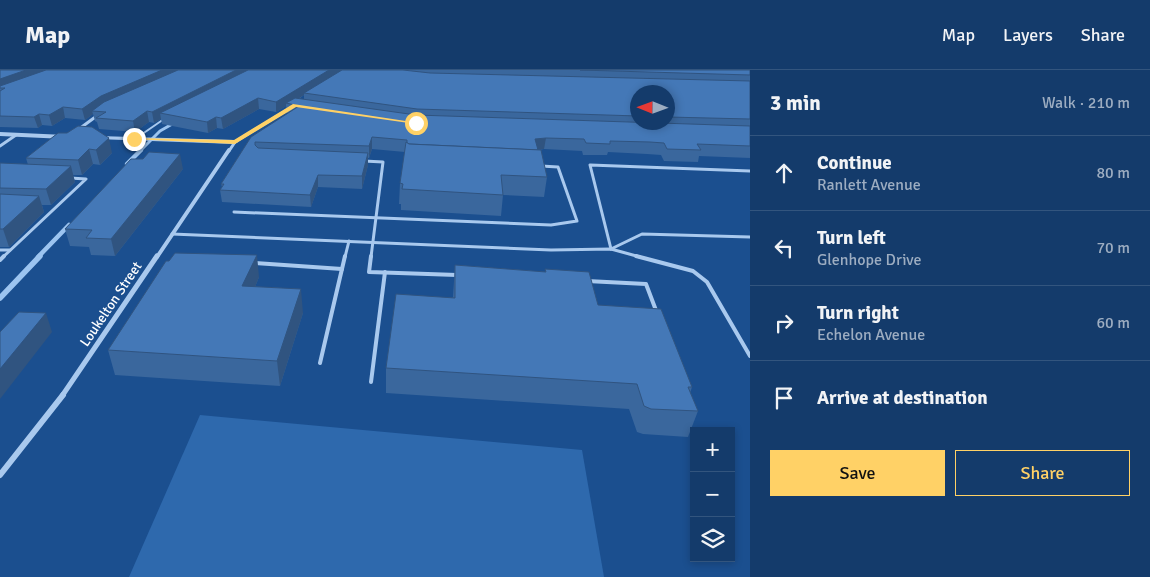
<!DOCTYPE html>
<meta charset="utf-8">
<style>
:root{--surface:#143b6b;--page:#1d4271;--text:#f1f3f6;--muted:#9dadc1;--line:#33557e;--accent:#ffd166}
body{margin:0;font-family:Signika,sans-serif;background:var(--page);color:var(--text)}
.controls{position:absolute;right:15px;bottom:15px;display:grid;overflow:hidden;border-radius:0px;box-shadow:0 2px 8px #0003}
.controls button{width:45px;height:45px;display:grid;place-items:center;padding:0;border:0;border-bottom:1px solid var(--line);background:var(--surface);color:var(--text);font:25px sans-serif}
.compass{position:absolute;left:630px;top:15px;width:45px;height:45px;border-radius:50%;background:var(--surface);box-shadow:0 2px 8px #0003;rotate:271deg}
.stop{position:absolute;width:15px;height:15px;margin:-11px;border:4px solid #ffd166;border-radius:50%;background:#fff}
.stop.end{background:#ffd166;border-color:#fff;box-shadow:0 1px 5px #0008}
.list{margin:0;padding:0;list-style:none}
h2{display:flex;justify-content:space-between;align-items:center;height:65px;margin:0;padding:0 20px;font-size:21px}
h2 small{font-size:16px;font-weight:400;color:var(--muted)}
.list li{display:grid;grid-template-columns:32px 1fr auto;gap:15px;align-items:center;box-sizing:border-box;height:75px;padding:0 20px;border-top:1px solid var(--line)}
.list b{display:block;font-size:19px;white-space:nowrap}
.list p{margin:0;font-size:16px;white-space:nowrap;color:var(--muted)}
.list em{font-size:16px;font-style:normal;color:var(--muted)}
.actions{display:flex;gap:10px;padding:15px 20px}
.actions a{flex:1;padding:11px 0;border:1px solid var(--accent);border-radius:0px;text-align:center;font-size:18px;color:var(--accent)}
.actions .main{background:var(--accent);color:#111}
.icon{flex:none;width:28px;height:28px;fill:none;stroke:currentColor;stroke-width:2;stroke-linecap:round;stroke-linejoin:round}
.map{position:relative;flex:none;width:750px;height:507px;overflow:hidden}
header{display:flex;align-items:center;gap:30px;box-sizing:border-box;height:70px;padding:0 25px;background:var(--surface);border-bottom:1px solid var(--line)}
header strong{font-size:24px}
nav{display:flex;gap:28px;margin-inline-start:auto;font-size:18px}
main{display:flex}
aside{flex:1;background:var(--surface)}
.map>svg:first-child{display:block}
.green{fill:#2e69ad}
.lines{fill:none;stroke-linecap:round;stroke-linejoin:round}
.stream-far2{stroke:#9cc4f0;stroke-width:3}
.stream-far1{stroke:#9cc4f0;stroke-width:4.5}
.stream{stroke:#9cc4f0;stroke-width:5.5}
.service-far2{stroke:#a9c9ee;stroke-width:2}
.service-far1{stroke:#a9c9ee;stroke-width:3}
.service{stroke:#a9c9ee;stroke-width:4}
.minor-far3{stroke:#a9c9ee;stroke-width:3}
.minor-far2{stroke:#a9c9ee;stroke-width:4}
.minor-far1{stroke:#a9c9ee;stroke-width:5}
.minor{stroke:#a9c9ee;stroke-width:6}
.tertiary{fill:#a9c9ee;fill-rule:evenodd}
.wall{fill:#3a679d;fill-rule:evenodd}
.shaded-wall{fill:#305480}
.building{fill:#4478b7;stroke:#305480}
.route{fill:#ffd166}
.labels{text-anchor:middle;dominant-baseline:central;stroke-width:4;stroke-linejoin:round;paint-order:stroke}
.street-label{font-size:14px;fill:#fff;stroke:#1b4f8f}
</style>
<header>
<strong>Map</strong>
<nav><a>Map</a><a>Layers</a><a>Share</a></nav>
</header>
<main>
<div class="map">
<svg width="750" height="507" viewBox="0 0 750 507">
<rect width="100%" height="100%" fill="#1b4f8f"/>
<!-- green -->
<polygon class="green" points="200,345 582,380 604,507 129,507"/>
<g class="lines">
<!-- stream-far2 -->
<polyline class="stream-far2" points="140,81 160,61 174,53"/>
<!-- stream-far1 -->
<g class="stream-far1">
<polyline points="127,94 141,80"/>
<polyline points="38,187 69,155"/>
</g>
<!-- stream -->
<polyline class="stream" points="0,228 40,186"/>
<!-- service-far2 -->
<polyline class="service-far2" points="135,69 164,49"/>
<!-- service-far1 -->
<g class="service-far1">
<polyline points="364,91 383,92 371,187"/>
<polyline points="234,142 551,155 577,151 558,97 541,96"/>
<polyline points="172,164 551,180 611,179 640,187"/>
<polyline points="611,179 590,95 750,101"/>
<polyline points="611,179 642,164 750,167"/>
<polyline points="0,180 10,180"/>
<polyline points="3,187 86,109 70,108"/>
<polyline points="345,187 349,171"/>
</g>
<!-- service -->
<g class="service">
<polyline points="371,186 369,202 457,205"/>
<polyline points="636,186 693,201 707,212 750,286"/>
<polyline points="0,190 4,186"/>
<polyline points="255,193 342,199"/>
<polyline points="587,211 646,214 657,243"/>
<polyline points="320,293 345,186"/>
<polyline points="371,312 385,202"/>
</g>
<!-- minor-far3 -->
<g class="minor-far3">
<polyline points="79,59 98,45"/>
<polyline points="0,76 16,65"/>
<polyline points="229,81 235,72 292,37"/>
</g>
<!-- minor-far2 -->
<polyline class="minor-far2" points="157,187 229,80"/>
<!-- minor-far1 -->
<polyline class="minor-far1" points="62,326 157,186"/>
<!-- minor -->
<polyline class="minor" points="0,405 63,325"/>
<!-- tertiary -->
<g class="tertiary">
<polygon points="0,62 65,65 68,67 65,69 0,66"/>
<polygon points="98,66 235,70 238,72 235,74 96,69 95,68"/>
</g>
</g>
<!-- wall -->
<g class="wall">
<path d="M0 0H750V88L699 86 698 92 664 91 661 85 647 84 608 82 607 85H583L582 81 544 79 538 80 547 107 544 127 503 125 501 146 401 140V134H399L400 113 405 82 372 79 369 88H368V95L362 119 318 117 311 137 222 132 220 120 222 117 221 114 251 67 287 44 286 36 276 42 259 39 223 59 217 58 208 63 162 54 161 49 154 53 149 52 135 62 99 59 97 52 95 51 93 44 85 50 65 48 52 56 42 55 38 58 0 57ZM638 22H668V52H638ZM304 25V29H299Z"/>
<polygon points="58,63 112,83 100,95 93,94 82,105 73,105 75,112 51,135 42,135 44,142 9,177 0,177 0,93 28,95 26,88"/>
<polygon points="183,99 115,186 91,185 89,177 70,176 65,159"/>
<polygon points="455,195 545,202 545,199 598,235 692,317 690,323 698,341 688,367 643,364 637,362 629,339 386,323 386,298 453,227"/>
<polygon points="259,207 255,217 303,243 280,316 115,305 108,280"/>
</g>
<!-- shaded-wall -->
<g class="shaded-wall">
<polygon points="26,0 55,0 0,18 0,9"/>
<polygon points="162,0 185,0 92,41 93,44 85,50 82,39 101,26"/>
<polygon points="236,0 256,0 160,43 161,49 154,53 152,42"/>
<polygon points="329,0 345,0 304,23 304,25 290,34 286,33 286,36 276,42 276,32"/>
<polygon points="258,28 259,39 223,59 221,48"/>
<polygon points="63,37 65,48 52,56 49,45"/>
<polygon points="147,41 149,52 135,62 133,51"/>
<polygon points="39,44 42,55 38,58 34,47"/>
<polygon points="216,47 217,58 208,63 207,52"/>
<polygon points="372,67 372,79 369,88 369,76"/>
<polygon points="109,68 112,83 100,95 96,80"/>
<polygon points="546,68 544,79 534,80 535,69"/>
<polygon points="89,79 93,94 82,105 78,90"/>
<polygon points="368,83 368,95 362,119 362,106"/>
<polygon points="180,84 183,99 115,186 111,169"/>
<polygon points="71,96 75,112 51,135 46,119"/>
<polygon points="318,105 318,117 311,137 310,125"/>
<polygon points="39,126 44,142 9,177 3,159"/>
<polygon points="257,185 259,207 246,240 242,216"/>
<polygon points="301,219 303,243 280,316 277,291"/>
<polygon points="46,243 52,262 0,329 0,299"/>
</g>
<!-- building -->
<g class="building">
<polygon points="0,0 26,0 0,9"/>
<polygon points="46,0 162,0 101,26 82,39 63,37 49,45 39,44 34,47 0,46 0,21 5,18 0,18 0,16"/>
<polygon points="178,0 236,0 152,42 147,41 133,51 96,48 106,42 92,41 104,32"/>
<polygon points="248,0 329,0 276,32 258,28 221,48 216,47 207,52 160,43"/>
<polygon points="342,0 403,0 430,3 750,11 750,49 668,47 668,22 638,22 638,46 417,39 304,23"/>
<polygon points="580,0 750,0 750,5"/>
<polygon points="295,28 416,45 750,56 750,76 697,74 701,80 667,79 664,73 650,72 610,71 610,74 586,73 584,69 546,68 535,69 538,80 409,74 407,73 407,70 372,67 369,76 255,72 255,75 258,78 368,83 362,106 318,105 310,125 220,120 224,114 221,114 251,67 299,36 286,33"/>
<polygon points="78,56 92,57 109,68 96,80 89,79 78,90 26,88 58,63 67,63"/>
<polygon points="406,72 409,74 541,80 547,107 501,105 503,125 402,119 403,114 400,113"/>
<polygon points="149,82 180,84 111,169 86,168 92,160 65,159 131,89 143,89"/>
<polygon points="0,93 71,96 46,119 0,118"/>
<polygon points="0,124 39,126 3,159 0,159"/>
<polygon points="175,183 257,185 242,216 301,219 277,291 108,280 166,191 169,191"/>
<polygon points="455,195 546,202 545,199 589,202 598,235 661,239 692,317 688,317 698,341 651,339 644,336 637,314 386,298 396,224 455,228"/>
<polygon points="19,242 46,243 0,299 0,262"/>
</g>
<!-- route -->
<polygon class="route" points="293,34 419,53 416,54 296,37 235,74 132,69 134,68 234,70"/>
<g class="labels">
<!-- street labels -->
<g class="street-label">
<text transform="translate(111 234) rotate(-56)">Loukelton Street</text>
</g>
</g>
</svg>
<div class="controls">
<button>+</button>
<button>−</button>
<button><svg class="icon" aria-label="layers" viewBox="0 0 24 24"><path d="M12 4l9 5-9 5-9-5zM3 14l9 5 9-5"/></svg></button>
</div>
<svg class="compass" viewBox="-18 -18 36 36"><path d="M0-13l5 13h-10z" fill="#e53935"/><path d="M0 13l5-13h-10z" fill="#9dadc1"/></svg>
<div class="stop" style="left:416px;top:53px"></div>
<div class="stop end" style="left:134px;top:69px"></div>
</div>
<aside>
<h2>3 min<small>Walk · 210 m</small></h2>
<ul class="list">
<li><svg class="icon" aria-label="ahead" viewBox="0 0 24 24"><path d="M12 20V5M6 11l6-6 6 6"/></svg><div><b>Continue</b><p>Ranlett Avenue</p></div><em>80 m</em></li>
<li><svg class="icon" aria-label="left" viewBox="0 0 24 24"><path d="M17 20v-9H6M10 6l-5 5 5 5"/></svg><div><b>Turn left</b><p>Glenhope Drive</p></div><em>70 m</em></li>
<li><svg class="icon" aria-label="right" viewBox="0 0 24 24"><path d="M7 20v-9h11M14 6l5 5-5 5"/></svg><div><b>Turn right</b><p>Echelon Avenue</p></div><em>60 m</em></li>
<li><svg class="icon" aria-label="arrive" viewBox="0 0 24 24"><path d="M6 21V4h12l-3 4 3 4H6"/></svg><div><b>Arrive at destination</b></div></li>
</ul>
<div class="actions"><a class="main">Save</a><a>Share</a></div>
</aside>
</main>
